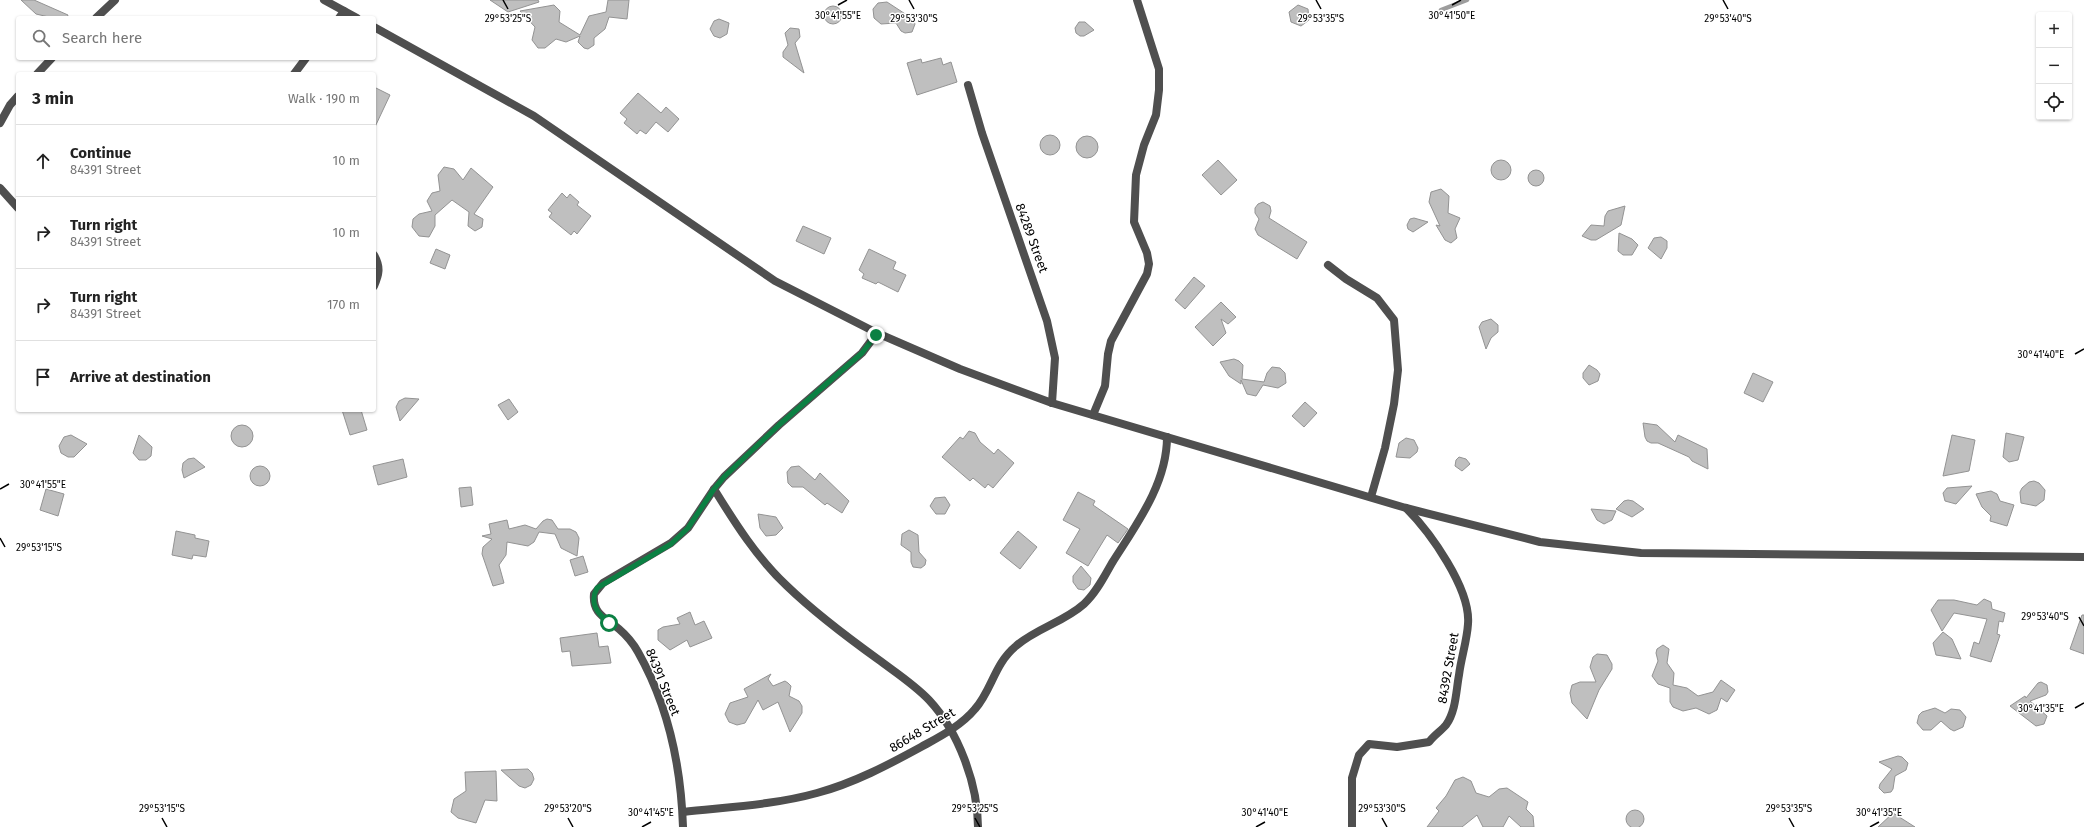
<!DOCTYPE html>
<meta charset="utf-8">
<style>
:root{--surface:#fff;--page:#f6f6f6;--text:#222;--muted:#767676;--line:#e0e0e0}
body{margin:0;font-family:"Fira Sans",sans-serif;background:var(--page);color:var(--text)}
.controls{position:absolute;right:12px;top:12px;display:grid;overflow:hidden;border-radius:4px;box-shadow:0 1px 3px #0004}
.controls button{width:36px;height:36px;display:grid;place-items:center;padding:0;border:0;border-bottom:1px solid var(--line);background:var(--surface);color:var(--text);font:20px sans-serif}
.stop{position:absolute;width:12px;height:12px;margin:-9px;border:3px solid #0b8043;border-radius:50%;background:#fff}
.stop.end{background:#0b8043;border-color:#fff;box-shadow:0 1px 4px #0008}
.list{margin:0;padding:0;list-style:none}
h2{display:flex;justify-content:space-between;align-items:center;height:52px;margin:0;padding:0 16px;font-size:17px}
h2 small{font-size:13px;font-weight:400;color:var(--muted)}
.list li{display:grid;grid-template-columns:26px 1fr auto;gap:12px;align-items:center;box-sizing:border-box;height:72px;padding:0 16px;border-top:1px solid var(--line)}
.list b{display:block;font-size:15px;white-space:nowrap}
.list p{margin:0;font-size:13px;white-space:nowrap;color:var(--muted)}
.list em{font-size:13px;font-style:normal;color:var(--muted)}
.icon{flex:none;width:22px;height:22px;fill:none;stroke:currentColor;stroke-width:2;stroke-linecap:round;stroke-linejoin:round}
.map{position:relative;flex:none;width:2084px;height:827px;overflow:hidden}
.search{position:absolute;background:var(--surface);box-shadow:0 1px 3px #0004;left:16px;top:16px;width:360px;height:44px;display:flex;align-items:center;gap:10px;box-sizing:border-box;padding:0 14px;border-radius:4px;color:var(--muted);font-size:15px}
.panel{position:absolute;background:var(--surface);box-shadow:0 1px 3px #0004;left:16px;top:72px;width:360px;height:340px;border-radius:4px}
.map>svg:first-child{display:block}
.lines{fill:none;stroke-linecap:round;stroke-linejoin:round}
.stream{stroke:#9d9d9d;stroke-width:4.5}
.building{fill:#bfbfbf;stroke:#939393}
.minor{stroke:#4f4f4f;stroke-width:8}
.tertiary{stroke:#4f4f4f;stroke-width:8}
.route{stroke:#0b8043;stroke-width:5}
.ticks{fill:none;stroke:#000;stroke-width:1.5}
.labels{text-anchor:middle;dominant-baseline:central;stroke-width:3;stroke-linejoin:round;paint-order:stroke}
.street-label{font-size:13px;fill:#000;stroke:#fff}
.ticks-label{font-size:10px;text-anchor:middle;fill:#000;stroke:#fff;stroke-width:3;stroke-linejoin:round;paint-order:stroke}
</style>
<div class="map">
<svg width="2084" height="827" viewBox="0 0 2084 827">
<rect width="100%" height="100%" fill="#fff"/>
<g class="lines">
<!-- stream -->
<polyline class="stream" points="1441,10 1467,0"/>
</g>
<!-- building -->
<g class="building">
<polygon points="21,0 34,0 68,15 67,18 53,18 36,14"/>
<polygon points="490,0 538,0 539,2 508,12"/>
<polygon points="608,0 629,0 627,19 609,17 605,29 594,38 594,45 588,49 584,48 578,42 580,36 566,42 556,39 545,48 538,48 532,40 535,27 520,11 554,5 560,11 559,22 580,35 589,16 606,12"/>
<polygon points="887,2 913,19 915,24 912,32 905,33 901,31 896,23 881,24 874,18 873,9 878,3"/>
<polygon points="1298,5 1308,9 1309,20 1301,26 1291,22 1289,12"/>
<circle cx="833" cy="15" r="9"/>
<polygon points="719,19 729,23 727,34 720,38 714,36 710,29 714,21"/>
<polygon points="1079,22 1085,22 1094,30 1084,36 1080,36 1076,33 1075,28"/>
<polygon points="790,28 799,29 800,37 795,43 804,73 783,57 783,52 788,45 785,33"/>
<polygon points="941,58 943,65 951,62 957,82 917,95 907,63 921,59 922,63"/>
<polygon points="374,87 390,95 374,129"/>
<polygon points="638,93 661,113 666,107 679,119 668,132 656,122 646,134 640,130 637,134 624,123 627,119 620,113"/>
<circle cx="1050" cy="145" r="10"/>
<circle cx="1087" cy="147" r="11"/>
<polygon points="1218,160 1237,180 1221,195 1202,175"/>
<circle cx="1501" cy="170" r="10"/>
<polygon points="444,167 454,169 463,180 471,168 493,187 474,214 483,219 482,227 475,231 468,226 469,212 452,200 435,215 435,226 429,237 419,236 412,227 413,219 419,214 432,211 427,201 432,193 440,191 438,175"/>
<circle cx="1536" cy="178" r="8"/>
<polygon points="1441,189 1449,196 1448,213 1460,218 1455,229 1457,238 1451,243 1445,240 1436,225 1440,226 1429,202 1431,192"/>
<polygon points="562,193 567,198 570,194 579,202 577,205 591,216 577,234 574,231 571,235 549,217 552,213 548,210"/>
<polygon points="1263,202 1270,206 1271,211 1269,218 1307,242 1297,259 1258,235 1255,229 1259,219 1255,213 1255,208 1258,204"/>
<polygon points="1625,206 1621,225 1596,240 1591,240 1582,236 1591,225 1604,226 1605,216 1608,211"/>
<polygon points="1414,218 1428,222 1413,232 1408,229 1407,225 1410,219"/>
<polygon points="803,226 831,238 824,254 796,241"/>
<polygon points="1619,233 1632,239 1638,245 1632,255 1623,255 1618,251"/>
<polygon points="1661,237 1667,241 1667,248 1661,259 1648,248 1654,238"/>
<polygon points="436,249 450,255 445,269 430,263"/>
<polygon points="869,249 896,262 893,269 906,275 898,292 878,282 876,284 862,278 864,274 859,270"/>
<polygon points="1194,277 1205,286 1185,309 1175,300"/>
<polygon points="1221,302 1236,317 1228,324 1221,319 1226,333 1213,346 1195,327"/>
<polygon points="1491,319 1498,325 1498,332 1491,338 1486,349 1479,327 1482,322"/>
<polygon points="1234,359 1239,361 1243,365 1242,379 1264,382 1267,373 1272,367 1280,368 1285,373 1286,383 1278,388 1263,385 1256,396 1247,394 1241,380 1241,384 1229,376 1220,362"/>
<polygon points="1589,365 1597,370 1600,374 1598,381 1589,385 1583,378 1583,373"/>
<polygon points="1753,373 1773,382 1763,402 1744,393"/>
<polygon points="405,398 419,399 400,421 396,407 399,401"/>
<polygon points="509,399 518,412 508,420 498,405"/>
<polygon points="1305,402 1317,413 1304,427 1292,416"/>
<polygon points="342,410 361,410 367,430 350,435"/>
<polygon points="1643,423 1657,425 1675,442 1678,435 1707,449 1708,469 1692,461 1689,457 1658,443 1651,443 1647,441 1645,437"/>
<circle cx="242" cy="436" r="11"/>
<polygon points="969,431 975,433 980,442 994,454 998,449 1014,463 993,488 988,484 985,488 973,478 970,481 942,457 960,437 963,439"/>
<polygon points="2006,433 2024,437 2018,460 2009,462 2003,457"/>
<polygon points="71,435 87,444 74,457 68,457 61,453 59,446 64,437"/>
<polygon points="139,435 152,447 151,456 146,460 139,460 133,453"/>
<polygon points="1952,435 1975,440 1969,471 1943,476"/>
<polygon points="1406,438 1414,440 1418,448 1417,452 1410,458 1396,457 1399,443"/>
<polygon points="1459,457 1466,459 1470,464 1462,471 1455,466 1456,460"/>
<polygon points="194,458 205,467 184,478 182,470 183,463 188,459"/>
<polygon points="403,459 407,477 378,485 373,466"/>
<circle cx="260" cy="476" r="10"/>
<polygon points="799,466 815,480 820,473 849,501 842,513 827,503 825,505 803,487 792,487 788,483 787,472 791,467"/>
<polygon points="2034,481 2039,483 2045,490 2044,500 2036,506 2021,503 2020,492 2022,488 2029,482"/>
<polygon points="1972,486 1956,504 1945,501 1943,493 1947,488"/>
<polygon points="471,487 473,505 461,507 459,488"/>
<polygon points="46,489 64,494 58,516 40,510"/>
<polygon points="1991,491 1997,494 2000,501 2014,505 2007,526 1990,521 1991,516 1982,507 1976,494"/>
<polygon points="1078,492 1095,501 1093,505 1128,529 1118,543 1107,535 1088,566 1066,553 1080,529 1063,520"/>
<polygon points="945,497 950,505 945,514 936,514 930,506 935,498"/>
<polygon points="1628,500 1633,501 1644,509 1632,517 1616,509 1624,501"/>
<polygon points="1591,509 1616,511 1612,520 1604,524 1597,520"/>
<polygon points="758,514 776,517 783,528 776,535 766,536 760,528"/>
<polygon points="547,519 552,520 558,529 570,529 576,532 579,538 577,556 561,548 555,534 539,532 534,542 528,546 507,542 506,555 499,565 504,583 493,586 482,554 483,547 492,539 482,536 491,534 489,524 507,520 509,529 525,525 536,529 543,521"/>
<polygon points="909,530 918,535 919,552 926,560 925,565 921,568 913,567 911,562 911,552 901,545 902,534"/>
<polygon points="176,531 195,535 195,538 209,541 206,557 193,555 192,559 172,555"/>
<polygon points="1018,531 1037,547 1020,569 1000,553"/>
<polygon points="583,556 588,572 575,576 570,560"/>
<polygon points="1081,566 1091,578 1090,585 1084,590 1078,589 1073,582 1073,576"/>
<polygon points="1984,599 1991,602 1992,609 2005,613 2003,622 1999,621 1997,634 2000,635 1991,662 1970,656 1974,642 1979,644 1987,619 1954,613 1942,631 1931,610 1938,600 1954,600 1977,605"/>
<polygon points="690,612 695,625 704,621 712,638 690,647 687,640 670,650 658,640 658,630 663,627 680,624 677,618"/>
<polygon points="2082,615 2084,615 2084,654 2070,649"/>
<polygon points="1943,632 1952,639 1961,659 1936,655 1933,643"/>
<polygon points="597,633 599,647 608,646 611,663 572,666 570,651 562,652 560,638"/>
<polygon points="1663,645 1669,649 1667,663 1674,673 1673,685 1687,688 1698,696 1713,692 1721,680 1735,690 1727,702 1721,698 1717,710 1709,714 1696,708 1683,711 1673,707 1670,702 1670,688 1658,684 1652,676 1658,661 1656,653 1657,649"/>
<polygon points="1597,654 1607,655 1612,664 1612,669 1599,690 1587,719 1572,703 1570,693 1572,685 1580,682 1596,682 1590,667 1593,657"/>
<polygon points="771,674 768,679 773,686 785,681 788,683 791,686 789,696 799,701 802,706 802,713 790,732 778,702 763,710 758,700 745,723 737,725 729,722 725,714 730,703 748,697 744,689"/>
<polygon points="2041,682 2047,685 2048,692 2046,695 2030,701 2047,716 2044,724 2036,726 2010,706 2025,696 2026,698 2038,683"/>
<polygon points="1935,708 1945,713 1951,709 1960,710 1966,717 1963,727 1954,731 1950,729 1941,721 1931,730 1923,730 1917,723 1919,715 1922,712"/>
<polygon points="1898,756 1902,757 1908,763 1906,770 1895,776 1893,789 1891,792 1884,793 1879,788 1880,784 1892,769 1879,762"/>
<polygon points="528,769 532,773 534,779 531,785 525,788 519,786 501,770"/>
<polygon points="496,771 497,801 485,800 476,823 458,818 451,812 454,799 466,791 465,772"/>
<polygon points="1463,777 1471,781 1476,793 1489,797 1499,789 1507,788 1528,802 1526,809 1533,816 1534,827 1521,827 1509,816 1503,827 1483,827 1477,815 1462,827 1427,827 1439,811 1436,808 1446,796 1455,780"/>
<circle cx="1635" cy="819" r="9"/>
<polygon points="1893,813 1915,827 1878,827"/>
</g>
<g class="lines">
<!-- minor -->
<g class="minor">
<polyline points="96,18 115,0"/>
<polyline points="339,18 344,11"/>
<polyline points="37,74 52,58"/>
<polyline points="294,74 306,58"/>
<polyline points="968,85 982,133 1047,321 1055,358 1052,403"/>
<polyline points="0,123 10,105 18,96"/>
<polyline points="0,188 18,208"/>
<path d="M374 255C381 267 379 275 374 286"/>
<polyline points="1328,265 1346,279 1377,298 1394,320 1398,370 1394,404 1385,448 1371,497"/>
<polyline points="1093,415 1105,386 1108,354 1111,341 1147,274 1149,264 1147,253 1134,222 1136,175 1144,145 1156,115 1159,90 1159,69 1137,0"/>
<path d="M714 489C735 523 757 558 787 586 815 613 847 637 879 660 895 672 915 685 929 700 958 731 978 784 978 827"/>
<path d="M683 812C727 807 774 805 817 793 854 783 888 765 921 747 939 737 961 726 975 709 992 690 994 664 1016 646 1037 628 1064 622 1084 604 1096 593 1104 577 1112 563 1136 525 1167 484 1167 437"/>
<path d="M683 827C681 766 668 705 638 652 633 643 626 635 619 629 606 618 592 614 594 594L603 583 671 543 688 528 714 489 724 477 779 425 862 353 877 333"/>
<path d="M1352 827V778L1359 755 1369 744 1397 747 1429 742C1434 735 1441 731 1446 725 1456 711 1456 691 1459 675 1461 658 1467 641 1468 624 1471 589 1430 532 1406 508"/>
</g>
<!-- tertiary -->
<g class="tertiary">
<polyline points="324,0 357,18"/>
<polyline points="374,27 534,116 775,281 877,333 960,369 1052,403 1406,508 1540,542 1641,553 2084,557"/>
</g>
</g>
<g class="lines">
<!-- route -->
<path class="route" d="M609 623C597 613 589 603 597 588L671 544 688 528 714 489 724 477 779 425 862 353 876 335"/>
</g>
<!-- ticks -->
<path class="ticks" d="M503 0 508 9M909 0 914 9M1316 0 1321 9M1723 0 1728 9M838 5 847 0M1452 5 1461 0M2075 354 2084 349M0 489 9 484M0 538 5 547M2079 617 2084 626M2075 708 2084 703M162 818 167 827M568 818 573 827M975 818 980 827M1382 818 1387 827M1789 818 1794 827M642 827 651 822M1256 827 1265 822M1870 827 1879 822"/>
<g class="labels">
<!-- street labels -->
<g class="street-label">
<text transform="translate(1032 238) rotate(70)">84289 Street</text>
<text transform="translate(1448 668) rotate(-80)">84392 Street</text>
<text transform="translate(663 682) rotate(68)">84391 Street</text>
<text transform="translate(922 730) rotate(-31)">86648 Street</text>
</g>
</g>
<g class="ticks-label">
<text x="838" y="19">30°41'55"E</text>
<text x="1452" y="19">30°41'50"E</text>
<text x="508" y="22">29°53'25"S</text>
<text x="1321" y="22">29°53'35"S</text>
<text x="1728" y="22">29°53'40"S</text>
<text x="914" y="22">29°53'30"S</text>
<text x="2041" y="358">30°41'40"E</text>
<text x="43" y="488">30°41'55"E</text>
<text x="39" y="551">29°53'15"S</text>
<text x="2045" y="620">29°53'40"S</text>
<text x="2041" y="712">30°41'35"E</text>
<text x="162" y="812">29°53'15"S</text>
<text x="568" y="812">29°53'20"S</text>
<text x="975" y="812">29°53'25"S</text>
<text x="1382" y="812">29°53'30"S</text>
<text x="1789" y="812">29°53'35"S</text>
<text x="651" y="816">30°41'45"E</text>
<text x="1265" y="816">30°41'40"E</text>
<text x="1879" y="816">30°41'35"E</text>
</g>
</svg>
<div class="controls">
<button>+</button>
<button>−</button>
<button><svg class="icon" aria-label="locate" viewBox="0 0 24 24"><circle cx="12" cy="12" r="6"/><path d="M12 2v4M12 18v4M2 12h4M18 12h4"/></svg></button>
</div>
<div class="stop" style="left:609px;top:623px"></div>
<div class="stop end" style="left:876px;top:335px"></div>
<div class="search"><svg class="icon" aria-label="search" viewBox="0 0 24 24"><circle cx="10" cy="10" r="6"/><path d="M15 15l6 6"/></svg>Search here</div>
<section class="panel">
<h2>3 min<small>Walk · 190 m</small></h2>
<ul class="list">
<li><svg class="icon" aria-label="ahead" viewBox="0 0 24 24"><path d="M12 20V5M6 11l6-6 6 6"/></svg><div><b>Continue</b><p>84391 Street</p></div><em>10 m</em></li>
<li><svg class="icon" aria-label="right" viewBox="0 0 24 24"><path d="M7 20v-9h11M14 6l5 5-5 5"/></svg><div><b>Turn right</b><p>84391 Street</p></div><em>10 m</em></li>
<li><svg class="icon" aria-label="right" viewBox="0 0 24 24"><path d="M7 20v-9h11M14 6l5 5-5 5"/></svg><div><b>Turn right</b><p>84391 Street</p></div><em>170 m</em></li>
<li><svg class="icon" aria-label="arrive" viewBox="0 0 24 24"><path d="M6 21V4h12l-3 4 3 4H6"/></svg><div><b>Arrive at destination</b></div></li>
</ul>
</section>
</div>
